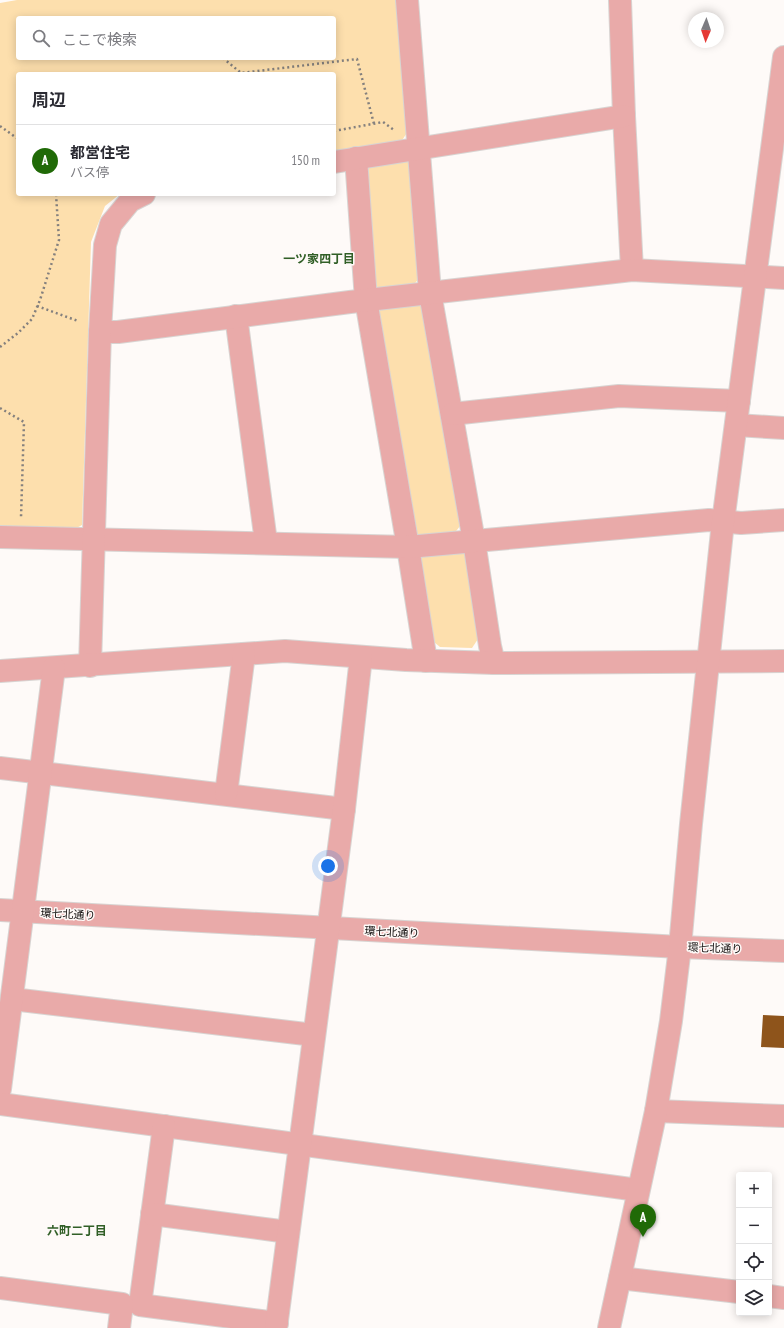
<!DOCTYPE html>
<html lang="ja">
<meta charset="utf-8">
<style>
:root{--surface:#fff;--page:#f7f7f7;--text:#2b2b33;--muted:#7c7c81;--line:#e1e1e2;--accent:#206a07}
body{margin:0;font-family:"PT Sans Narrow","Noto Sans JP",sans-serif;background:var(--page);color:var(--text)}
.controls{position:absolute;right:12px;bottom:12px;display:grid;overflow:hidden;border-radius:4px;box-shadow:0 2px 10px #0003}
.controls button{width:36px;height:36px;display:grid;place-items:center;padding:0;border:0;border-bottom:1px solid var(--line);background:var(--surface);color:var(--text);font:20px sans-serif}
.compass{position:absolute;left:688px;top:12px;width:36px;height:36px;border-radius:50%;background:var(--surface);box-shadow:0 2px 10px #0003;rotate:182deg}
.you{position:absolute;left:328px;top:866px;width:14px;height:14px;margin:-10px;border:3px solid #fff;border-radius:50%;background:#1a73e8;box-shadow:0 0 0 6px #1a73e833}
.badge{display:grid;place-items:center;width:26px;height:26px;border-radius:50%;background:var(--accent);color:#fff;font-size:13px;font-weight:700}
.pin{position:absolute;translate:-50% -33px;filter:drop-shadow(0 1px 2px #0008)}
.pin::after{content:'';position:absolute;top:21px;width:14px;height:12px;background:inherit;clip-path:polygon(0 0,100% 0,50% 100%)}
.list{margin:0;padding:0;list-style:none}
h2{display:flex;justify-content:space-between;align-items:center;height:52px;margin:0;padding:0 16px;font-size:17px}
h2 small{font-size:13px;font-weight:400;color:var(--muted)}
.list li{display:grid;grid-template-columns:26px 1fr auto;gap:12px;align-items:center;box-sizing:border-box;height:72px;padding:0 16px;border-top:1px solid var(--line)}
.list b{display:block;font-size:15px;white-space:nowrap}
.list p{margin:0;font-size:13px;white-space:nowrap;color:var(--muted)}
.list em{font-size:13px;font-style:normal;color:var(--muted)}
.icon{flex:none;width:22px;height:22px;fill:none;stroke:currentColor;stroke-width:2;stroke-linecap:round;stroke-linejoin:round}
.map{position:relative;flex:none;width:784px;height:1328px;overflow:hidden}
.search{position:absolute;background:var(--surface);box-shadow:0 2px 10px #0003;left:16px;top:16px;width:320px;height:44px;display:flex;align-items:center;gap:10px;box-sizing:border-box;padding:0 14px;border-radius:4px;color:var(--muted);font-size:15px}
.panel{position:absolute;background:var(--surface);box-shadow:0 2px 10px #0003;left:16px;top:72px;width:320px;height:124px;border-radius:4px}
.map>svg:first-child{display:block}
.green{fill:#fddfad;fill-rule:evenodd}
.building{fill:#8e541b}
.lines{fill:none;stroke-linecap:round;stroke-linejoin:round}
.minor-casing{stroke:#d8d4d2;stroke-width:24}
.path{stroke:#84807e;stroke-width:2.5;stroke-dasharray:2 3;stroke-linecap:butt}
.minor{stroke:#e9aaa9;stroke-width:22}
.labels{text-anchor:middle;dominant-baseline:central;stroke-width:3;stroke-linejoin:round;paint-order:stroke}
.street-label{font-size:11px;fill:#110d0c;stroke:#fefaf8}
.neighbourhood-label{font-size:12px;font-weight:bold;fill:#315f27;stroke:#fefaf8}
</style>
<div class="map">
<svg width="784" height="1328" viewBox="0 0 784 1328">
<rect width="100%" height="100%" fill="#fefaf8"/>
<!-- green -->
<g class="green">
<path d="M17 0H400L410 128 401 142 334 152V74H18V194H120L105 206 91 242 82 525 71 531 0 528V3ZM18 18H334V58H18Z"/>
<polygon points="402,156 412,165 420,277 412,287 380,290 373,282 364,169 371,161"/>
<polygon points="416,302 424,309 460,526 453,535 421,538 410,531 376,316 383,306"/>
<polygon points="423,551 465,553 478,639 472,648 440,647 434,642 418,561"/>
</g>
<!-- building -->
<polygon class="building" points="763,1015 784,1016 784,1048 761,1047"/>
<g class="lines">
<defs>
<g id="minor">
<polyline points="407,0 430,293 474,541 490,646 494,663"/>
<polyline points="620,0 624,116 632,270"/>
<polyline points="356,158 366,300 408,547 426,661"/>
<polyline points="334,162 624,116"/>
<polyline points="236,316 266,542"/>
<polyline points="100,332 118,332 350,302 632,270 784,278"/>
<polyline points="452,414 619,396 739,401"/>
<polyline points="736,425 784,428"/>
<polyline points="0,537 408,547 709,520 741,523 784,520"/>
<polyline points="90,666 100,332 105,245 111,224 130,201 144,194"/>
<polyline points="0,671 285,651 406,660 494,663 784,661"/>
<polyline points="0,768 344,809"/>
<polyline points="226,794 244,654"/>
<polyline points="0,910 680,947 784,951"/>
<polyline points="12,999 314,1035"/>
<polyline points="0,1089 54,668"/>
<polyline points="0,1104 638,1190"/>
<polyline points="656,1111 784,1116"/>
<polyline points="164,1126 140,1305 277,1323"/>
<polyline points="152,1214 288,1232"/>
<polyline points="620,1278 739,1292"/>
<polyline points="0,1288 122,1304 119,1328"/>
<polyline points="769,1296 784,1298"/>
<polyline points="276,1328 344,809 361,657"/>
<polyline points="609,1328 656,1111 671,1021 680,947 691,824 723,522 784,57"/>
</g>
</defs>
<!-- minor casing -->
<use href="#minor" class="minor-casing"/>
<!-- path -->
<g class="path">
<polyline points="223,58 241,73 357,59 374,124"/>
<polyline points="0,126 18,139"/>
<polyline points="334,131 383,122 394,130"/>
<polyline points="37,306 78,321"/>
<polyline points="0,347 18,333 32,319 40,300 59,240 56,194"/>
<polyline points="0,408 24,422 21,517"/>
</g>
<!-- minor -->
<use href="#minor" class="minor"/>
</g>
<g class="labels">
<!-- street labels -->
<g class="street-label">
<text transform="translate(68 914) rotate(3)">環七北通り</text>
<text transform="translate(392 932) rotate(3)">環七北通り</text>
<text transform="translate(715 948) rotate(2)">環七北通り</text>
</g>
<!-- neighbourhood labels -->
<g class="neighbourhood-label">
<text x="319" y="258">一ツ家四丁目</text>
<text x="77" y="1230">六町二丁目</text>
</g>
</g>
</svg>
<div class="controls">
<button>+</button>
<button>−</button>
<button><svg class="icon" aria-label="locate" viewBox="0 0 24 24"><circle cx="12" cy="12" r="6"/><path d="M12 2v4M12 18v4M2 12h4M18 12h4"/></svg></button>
<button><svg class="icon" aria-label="layers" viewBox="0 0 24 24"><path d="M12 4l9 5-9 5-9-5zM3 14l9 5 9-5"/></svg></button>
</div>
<svg class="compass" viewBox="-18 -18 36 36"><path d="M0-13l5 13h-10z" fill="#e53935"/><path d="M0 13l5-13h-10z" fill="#7c7c81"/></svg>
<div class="you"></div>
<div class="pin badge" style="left:643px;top:1237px">A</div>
<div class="search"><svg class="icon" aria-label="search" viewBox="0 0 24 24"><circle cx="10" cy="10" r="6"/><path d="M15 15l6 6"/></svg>ここで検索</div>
<section class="panel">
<h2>周辺<small></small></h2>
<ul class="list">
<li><span class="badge">A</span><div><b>都営住宅</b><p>バス停</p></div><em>150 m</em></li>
</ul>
</section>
</div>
